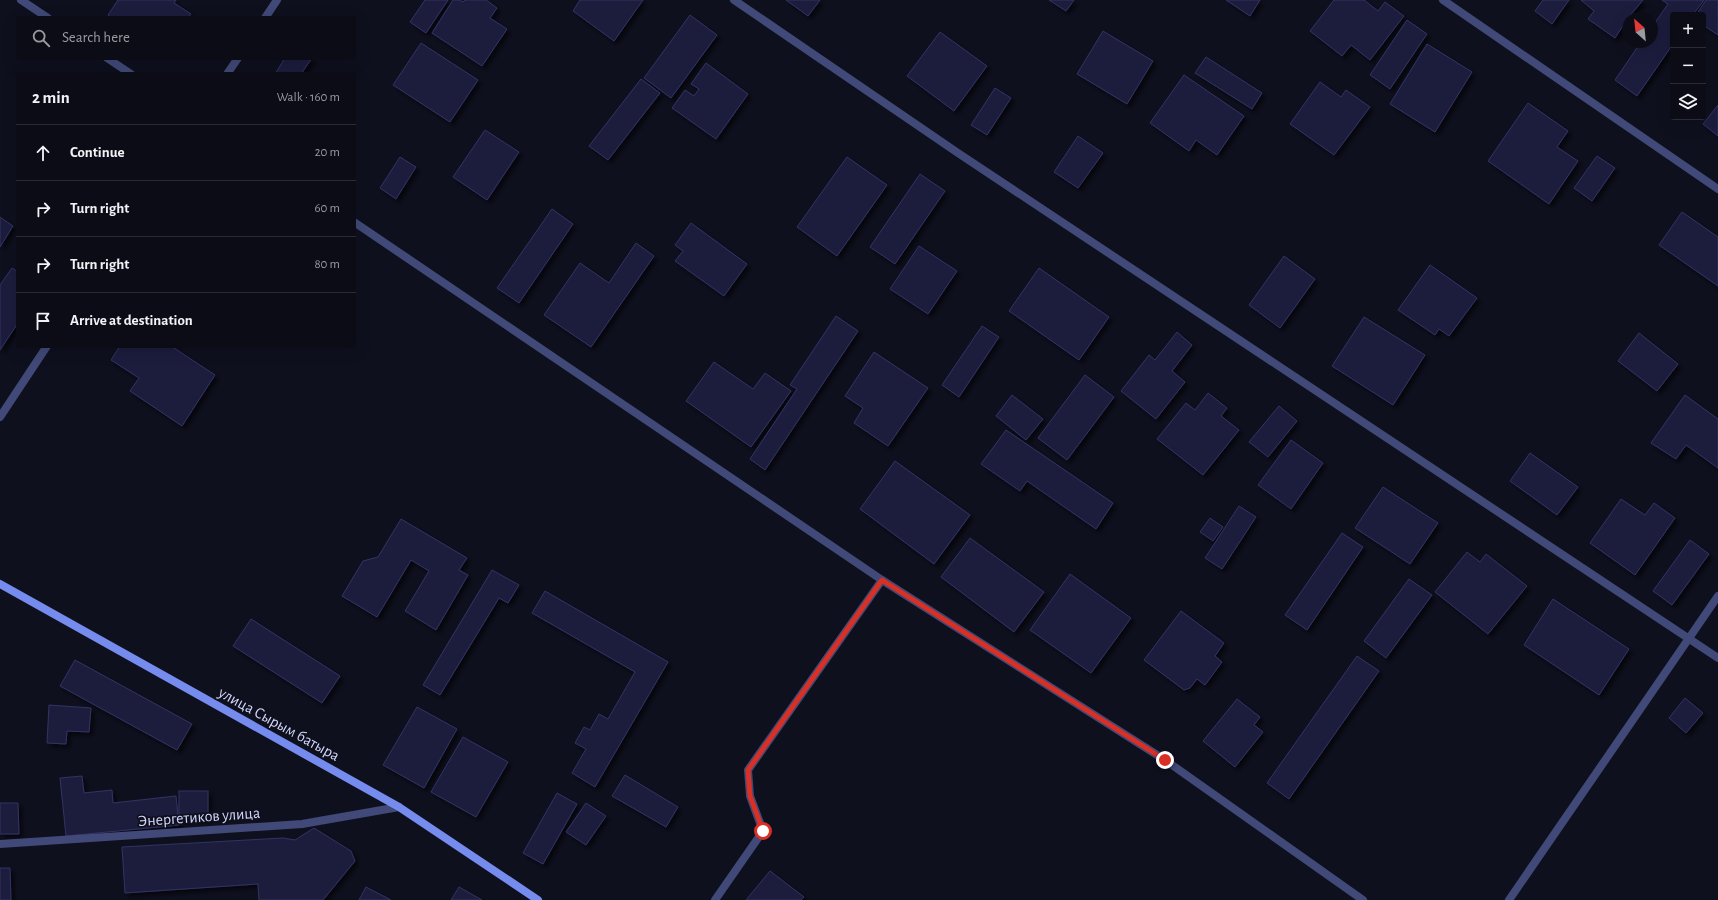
<!DOCTYPE html>
<meta charset="utf-8">
<style>
:root{--surface:#0b0c16;--page:#14151f;--text:#f1f3f6;--muted:#9a9ba1;--line:#2b2c35}
body{margin:0;font-family:"Alegreya Sans",sans-serif;background:var(--page);color:var(--text)}
.controls{position:absolute;right:12px;top:12px;display:grid;overflow:hidden;border-radius:4px;box-shadow:0 4px 16px #0002}
.controls button{width:36px;height:36px;display:grid;place-items:center;padding:0;border:0;border-bottom:1px solid var(--line);background:var(--surface);color:var(--text);font:20px sans-serif}
.compass{position:absolute;left:1622px;top:12px;width:36px;height:36px;border-radius:50%;background:var(--surface);box-shadow:0 4px 16px #0002;rotate:333deg}
.stop{position:absolute;width:12px;height:12px;margin:-9px;border:3px solid #d93025;border-radius:50%;background:#fff}
.stop.end{background:#d93025;border-color:#fff;box-shadow:0 1px 4px #0008}
.list{margin:0;padding:0;list-style:none}
h2{display:flex;justify-content:space-between;align-items:center;height:52px;margin:0;padding:0 16px;font-size:17px}
h2 small{font-size:13px;font-weight:400;color:var(--muted)}
.list li{display:grid;grid-template-columns:26px 1fr auto;gap:12px;align-items:center;box-sizing:border-box;height:56px;padding:0 16px;border-top:1px solid var(--line)}
.list b{display:block;font-size:15px;white-space:nowrap}
.list em{font-size:13px;font-style:normal;color:var(--muted)}
.icon{flex:none;width:22px;height:22px;fill:none;stroke:currentColor;stroke-width:2;stroke-linecap:round;stroke-linejoin:round}
.map{position:relative;flex:none;width:1718px;height:900px;overflow:hidden}
.search{position:absolute;background:var(--surface);box-shadow:0 4px 16px #0002;left:16px;top:16px;width:340px;height:44px;display:flex;align-items:center;gap:10px;box-sizing:border-box;padding:0 14px;border-radius:4px;color:var(--muted);font-size:15px}
.panel{position:absolute;background:var(--surface);box-shadow:0 4px 16px #0002;left:16px;top:72px;width:340px;height:276px;border-radius:4px}
.map>svg:first-child{display:block}
.building{fill:#1d1e3c;stroke:#323365;filter:url(#shadow)}
.lines{fill:none;stroke-linecap:round;stroke-linejoin:round}
.lane{stroke:#404977;stroke-width:8}
.street{stroke:#404977;stroke-width:8}
.secondary{stroke:#758bed;stroke-width:8}
.route{stroke:#d93025;stroke-width:5}
.labels{text-anchor:middle;dominant-baseline:central;stroke-width:3.5;stroke-linejoin:round;paint-order:stroke}
.street-label{font-size:16px;fill:#d2d6f9;stroke:#0f101e}
</style>
<div class="map">
<svg width="1718" height="900" viewBox="0 0 1718 900">
<defs>
<filter id="shadow"><feDropShadow dx="3.5" dy="3.5" stdDeviation="2" flood-color="#0009"/></filter>
</defs>
<rect width="100%" height="100%" fill="#0f101e"/>
<!-- building -->
<g class="building">
<polygon points="118,0 176,0 174,3 191,14 188,18 112,18 108,15"/>
<polygon points="425,0 448,0 426,33 410,22"/>
<polygon points="453,0 460,0 463,2 465,0 486,0 497,8 490,18 507,29 482,66 432,33"/>
<polygon points="580,0 643,0 614,41 573,11"/>
<polygon points="786,0 820,0 808,16"/>
<polygon points="1049,0 1074,0 1066,11"/>
<polygon points="1226,0 1260,0 1250,16"/>
<polygon points="1334,0 1364,0 1378,11 1385,2 1404,16 1370,60 1351,45 1342,56 1310,31"/>
<polygon points="1543,0 1569,0 1552,24 1535,11"/>
<polygon points="1581,0 1643,0 1628,18 1615,38 1588,19 1594,11"/>
<polygon points="1662,0 1704,0 1693,15 1673,15 1673,44 1637,96 1615,80 1641,42 1652,42 1652,27 1668,4"/>
<polygon points="1706,0 1718,0 1718,35 1703,25 1703,15 1696,15"/>
<polygon points="690,15 717,35 671,98 644,78"/>
<polygon points="1407,20 1427,34 1390,89 1370,75"/>
<polygon points="1103,31 1153,61 1127,104 1077,74"/>
<polygon points="940,32 987,66 954,111 907,76"/>
<polygon points="421,43 478,80 450,122 393,85"/>
<polygon points="1427,44 1472,72 1435,132 1390,104"/>
<polygon points="1206,57 1262,93 1252,109 1195,73"/>
<polygon points="285,58 312,58 301,74 275,74"/>
<polygon points="706,63 748,94 716,139 672,108 685,90 694,96 699,89 691,84"/>
<polygon points="1184,75 1244,116 1217,155 1196,140 1189,151 1150,123"/>
<polygon points="641,79 660,93 608,160 589,146"/>
<polygon points="1320,82 1341,97 1346,90 1370,107 1334,155 1290,124"/>
<polygon points="995,88 1011,98 987,135 971,125"/>
<polygon points="1528,103 1568,131 1557,147 1578,161 1549,204 1488,161"/>
<polygon points="1718,105 1718,136 1703,124"/>
<polygon points="485,130 519,152 487,200 453,177"/>
<polygon points="1078,136 1103,153 1078,188 1054,172"/>
<polygon points="1597,156 1615,168 1592,201 1574,188"/>
<polygon points="400,157 416,167 396,199 380,188"/>
<polygon points="847,157 887,185 837,256 797,227"/>
<polygon points="920,174 945,191 895,264 870,247"/>
<polygon points="552,209 573,224 519,303 497,288"/>
<polygon points="1682,212 1718,237 1718,286 1659,245"/>
<polygon points="0,217 13,226 0,247"/>
<polygon points="691,223 747,264 724,296 675,261 683,251 675,245"/>
<polygon points="636,243 654,256 591,347 544,315 580,263 609,283"/>
<polygon points="919,246 957,271 928,314 890,289"/>
<polygon points="1284,256 1315,279 1280,328 1249,305"/>
<polygon points="1430,265 1477,298 1449,336 1439,329 1435,335 1398,310"/>
<polygon points="12,268 18,272 18,323 0,350 0,285"/>
<polygon points="1039,268 1109,317 1079,360 1009,311"/>
<polygon points="836,316 858,331 765,470 750,459 797,389 790,385"/>
<polygon points="1364,317 1425,355 1393,405 1332,366"/>
<polygon points="982,326 999,337 959,397 942,385"/>
<polygon points="1177,332 1192,345 1172,371 1185,382 1156,419 1121,391 1149,355 1155,360"/>
<polygon points="1639,333 1678,364 1657,391 1618,361"/>
<polygon points="120,346 171,346 215,375 182,426 130,391 139,378 111,360"/>
<polygon points="874,352 928,388 888,446 854,423 863,408 845,396"/>
<polygon points="714,362 753,389 765,373 791,391 751,447 686,401"/>
<polygon points="1085,375 1114,397 1067,460 1038,438"/>
<polygon points="1208,393 1227,408 1221,416 1239,430 1203,475 1157,439 1186,403 1195,410"/>
<polygon points="1012,395 1043,419 1026,440 996,416"/>
<polygon points="1685,395 1718,419 1718,468 1686,445 1676,459 1651,443"/>
<polygon points="1279,406 1297,421 1268,457 1249,442"/>
<polygon points="1006,430 1113,503 1096,529 1027,481 1020,491 981,464"/>
<polygon points="1291,440 1323,463 1291,509 1258,485"/>
<polygon points="1530,453 1578,487 1557,515 1510,481"/>
<polygon points="895,461 970,515 934,564 860,509"/>
<polygon points="1383,487 1438,523 1410,564 1355,528"/>
<polygon points="1621,499 1645,515 1654,503 1675,518 1635,575 1590,543"/>
<polygon points="1239,506 1256,517 1222,569 1205,558"/>
<polygon points="1210,518 1223,527 1213,541 1200,532"/>
<polygon points="401,519 467,558 459,570 468,575 436,630 405,611 429,571 411,560 377,617 342,596 363,561 378,557"/>
<polygon points="1342,533 1363,547 1307,630 1285,615"/>
<polygon points="970,538 1044,592 1014,632 941,577"/>
<polygon points="1690,540 1709,554 1672,605 1653,591"/>
<polygon points="1467,552 1480,562 1486,554 1527,586 1488,634 1435,592"/>
<polygon points="492,570 519,585 508,603 499,598 440,695 423,685"/>
<polygon points="1070,574 1131,618 1091,673 1030,630"/>
<polygon points="1409,579 1432,595 1386,658 1364,641"/>
<polygon points="545,591 668,662 595,787 572,773 586,749 575,743 584,727 590,730 599,714 608,719 635,672 532,613"/>
<polygon points="1553,599 1629,649 1599,695 1524,645"/>
<polygon points="1181,611 1224,643 1215,656 1222,662 1205,685 1197,679 1190,688 1184,690 1144,660"/>
<polygon points="251,619 340,676 322,703 233,646"/>
<polygon points="1357,656 1379,671 1289,799 1267,783"/>
<polygon points="75,660 192,724 177,750 60,686"/>
<polygon points="1685,698 1703,713 1686,733 1669,718"/>
<polygon points="1237,699 1260,717 1254,725 1263,732 1235,767 1203,741"/>
<polygon points="49,705 91,708 89,732 67,731 66,744 47,743"/>
<polygon points="417,707 457,729 424,788 383,765"/>
<polygon points="463,737 508,762 476,817 431,792"/>
<polygon points="625,775 678,807 666,827 612,796"/>
<polygon points="82,776 84,793 112,790 113,803 176,796 179,825 66,836 60,778"/>
<rect x="179" y="791" width="29" height="27"/>
<polygon points="557,793 577,804 543,864 523,853"/>
<polygon points="0,803 18,803 19,834 0,834"/>
<polygon points="586,803 606,816 586,845 566,832"/>
<polygon points="314,828 351,851 355,861 323,900 259,900 258,884 125,893 122,847 283,838 295,840"/>
<polygon points="0,868 10,868 11,900 0,900"/>
<polygon points="770,871 804,897 801,900 746,900"/>
<polygon points="366,887 391,900 359,900"/>
<polygon points="459,887 482,900 451,900"/>
</g>
<g class="lines">
<!-- lane -->
<polyline class="lane" points="715,900 763,831 750,796 748,770 882,580"/>
<!-- street -->
<g class="street">
<polyline points="21,0 48,18"/>
<polyline points="734,0 958,153 1718,658"/>
<polyline points="1443,0 1718,189"/>
<polyline points="265,18 277,0"/>
<polyline points="107,58 131,74"/>
<polyline points="227,74 238,58"/>
<polyline points="354,222 882,580 1165,760 1363,900"/>
<polyline points="0,417 47,346"/>
<polyline points="0,844 302,824 399,807"/>
<polyline points="1509,900 1718,596"/>
</g>
<!-- secondary -->
<polyline class="secondary" points="0,584 399,807 538,900"/>
</g>
<g class="lines">
<!-- route -->
<polyline class="route" points="763,831 750,796 748,770 882,580 1165,760"/>
</g>
<g class="labels">
<!-- street labels -->
<g class="street-label">
<text transform="translate(279 724) rotate(29)">улица Сырым батыра</text>
<text transform="translate(199 817) rotate(-4)">Энергетиков улица</text>
</g>
</g>
</svg>
<div class="controls">
<button>+</button>
<button>−</button>
<button><svg class="icon" aria-label="layers" viewBox="0 0 24 24"><path d="M12 4l9 5-9 5-9-5zM3 14l9 5 9-5"/></svg></button>
</div>
<svg class="compass" viewBox="-18 -18 36 36"><path d="M0-13l5 13h-10z" fill="#e53935"/><path d="M0 13l5-13h-10z" fill="#9a9ba1"/></svg>
<div class="stop" style="left:763px;top:831px"></div>
<div class="stop end" style="left:1165px;top:760px"></div>
<div class="search"><svg class="icon" aria-label="search" viewBox="0 0 24 24"><circle cx="10" cy="10" r="6"/><path d="M15 15l6 6"/></svg>Search here</div>
<section class="panel">
<h2>2 min<small>Walk · 160 m</small></h2>
<ul class="list">
<li><svg class="icon" aria-label="ahead" viewBox="0 0 24 24"><path d="M12 20V5M6 11l6-6 6 6"/></svg><div><b>Continue</b></div><em>20 m</em></li>
<li><svg class="icon" aria-label="right" viewBox="0 0 24 24"><path d="M7 20v-9h11M14 6l5 5-5 5"/></svg><div><b>Turn right</b></div><em>60 m</em></li>
<li><svg class="icon" aria-label="right" viewBox="0 0 24 24"><path d="M7 20v-9h11M14 6l5 5-5 5"/></svg><div><b>Turn right</b></div><em>80 m</em></li>
<li><svg class="icon" aria-label="arrive" viewBox="0 0 24 24"><path d="M6 21V4h12l-3 4 3 4H6"/></svg><div><b>Arrive at destination</b></div></li>
</ul>
</section>
</div>
